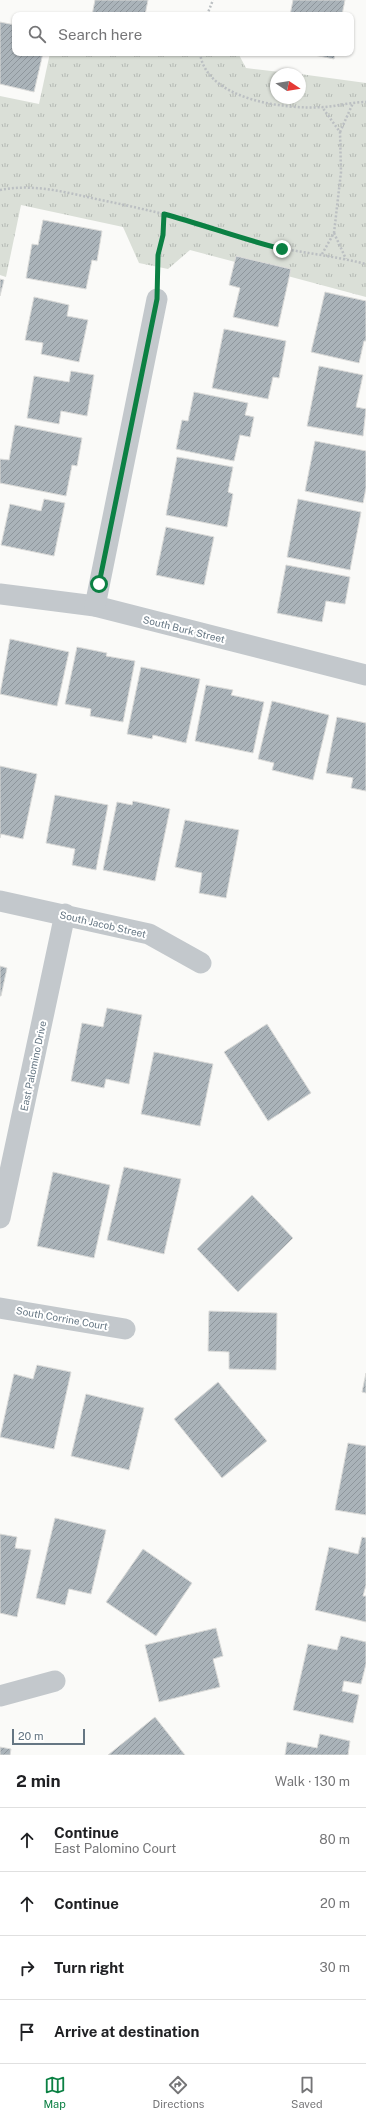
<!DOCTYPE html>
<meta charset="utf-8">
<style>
:root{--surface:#fff;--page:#f6f6f6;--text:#202124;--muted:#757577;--line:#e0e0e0;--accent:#0b8043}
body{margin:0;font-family:"Public Sans",sans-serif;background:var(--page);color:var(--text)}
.compass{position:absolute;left:270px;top:68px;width:36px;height:36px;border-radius:50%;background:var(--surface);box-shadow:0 1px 3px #0004;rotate:102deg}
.scale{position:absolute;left:12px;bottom:10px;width:73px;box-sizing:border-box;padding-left:4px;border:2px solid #657683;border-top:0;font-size:11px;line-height:14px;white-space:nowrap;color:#657683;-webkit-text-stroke:3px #fff;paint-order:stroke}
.stop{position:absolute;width:12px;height:12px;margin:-9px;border:3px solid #0b8043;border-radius:50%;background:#fff}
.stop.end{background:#0b8043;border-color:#fff;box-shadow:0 1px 4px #0008}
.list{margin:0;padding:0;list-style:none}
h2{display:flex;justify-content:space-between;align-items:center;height:52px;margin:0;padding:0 16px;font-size:17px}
h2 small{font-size:13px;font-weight:400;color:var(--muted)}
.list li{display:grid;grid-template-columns:26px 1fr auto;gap:12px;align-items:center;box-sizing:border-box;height:64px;padding:0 16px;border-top:1px solid var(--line)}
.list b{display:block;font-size:15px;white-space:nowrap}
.list p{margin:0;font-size:13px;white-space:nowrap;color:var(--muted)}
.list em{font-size:13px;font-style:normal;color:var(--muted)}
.icon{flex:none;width:22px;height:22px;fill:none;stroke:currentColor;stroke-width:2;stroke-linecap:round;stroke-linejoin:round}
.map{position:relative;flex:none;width:366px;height:1755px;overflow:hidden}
.search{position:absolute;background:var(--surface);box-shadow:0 1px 3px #0004;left:12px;right:12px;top:12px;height:44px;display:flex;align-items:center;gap:10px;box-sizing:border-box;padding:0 14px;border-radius:8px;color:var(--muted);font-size:15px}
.sheet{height:308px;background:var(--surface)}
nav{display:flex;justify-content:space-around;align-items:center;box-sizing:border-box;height:56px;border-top:1px solid var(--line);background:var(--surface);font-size:11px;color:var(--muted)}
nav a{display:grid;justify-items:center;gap:2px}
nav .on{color:var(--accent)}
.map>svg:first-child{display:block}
.grass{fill:url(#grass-tufts)}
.building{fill:url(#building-hatch);stroke:#dcdcda}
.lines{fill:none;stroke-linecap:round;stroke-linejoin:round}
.path{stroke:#bbbfc2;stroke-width:2.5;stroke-dasharray:2 2;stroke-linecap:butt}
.minor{stroke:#c3c8cc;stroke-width:21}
.route{stroke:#0b8043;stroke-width:5}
.labels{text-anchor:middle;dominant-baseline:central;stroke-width:4;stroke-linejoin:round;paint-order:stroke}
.street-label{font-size:10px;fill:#657683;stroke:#fff}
</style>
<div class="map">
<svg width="366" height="1755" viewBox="0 0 366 1755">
<defs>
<pattern id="grass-tufts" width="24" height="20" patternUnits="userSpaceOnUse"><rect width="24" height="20" fill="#dadfd7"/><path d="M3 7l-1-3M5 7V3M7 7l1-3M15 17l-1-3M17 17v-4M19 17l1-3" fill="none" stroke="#b4b9b4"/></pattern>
<pattern id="building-hatch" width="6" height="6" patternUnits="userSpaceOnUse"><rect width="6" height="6" fill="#aab3b9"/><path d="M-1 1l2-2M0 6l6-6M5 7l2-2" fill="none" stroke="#8e969c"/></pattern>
</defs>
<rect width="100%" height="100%" fill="#fafaf8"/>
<!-- grass -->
<polygon class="grass" points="50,53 238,53 246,68 297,74 276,74 276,98 300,98 300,74 366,83 366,297 190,250 168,269 139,263 123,227 21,205 6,277 0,275 0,96 39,104"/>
<!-- building -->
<g class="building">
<polygon points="95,0 148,0 145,15 92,15"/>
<polygon points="293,0 345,0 342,15 290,15"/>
<polygon points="0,22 15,25 15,53 43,53 34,92 0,84"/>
<polygon points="304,53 335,53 334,59"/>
<polygon points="43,220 102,231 97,261 92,260 86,289 26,278 32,244 38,245"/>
<polygon points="236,256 291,269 278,327 233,317 240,288 229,285"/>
<polygon points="0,279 4,280 0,296"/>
<polygon points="325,292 366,301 366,341 364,341 359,363 311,352"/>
<polygon points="34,297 69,305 67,316 88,320 79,362 41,354 43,343 25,340"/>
<polygon points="224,329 286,341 279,378 273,377 268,399 212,388"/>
<polygon points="319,366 363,375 356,407 366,409 363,436 307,426"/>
<polygon points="71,371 94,375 87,416 61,411 59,424 27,418 34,376 69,382"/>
<polygon points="194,392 248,403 245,415 254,417 250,437 240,435 234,461 176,449 182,420 188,421"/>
<polygon points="15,425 82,438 77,466 72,465 66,496 0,483 0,459 9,460"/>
<polygon points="315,441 366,451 366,488 363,503 305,491"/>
<polygon points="177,457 233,467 228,492 233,494 227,527 166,515"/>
<polygon points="44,499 65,503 54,556 1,545 10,504 41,511"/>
<polygon points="298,499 361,512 350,570 287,557"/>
<polygon points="166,527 214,537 204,585 156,575"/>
<polygon points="286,565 350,577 345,604 326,601 322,622 277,613"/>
<polygon points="10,639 69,652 57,706 0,694"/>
<polygon points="77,647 107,653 106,656 135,661 123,722 90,716 91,709 65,704"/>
<polygon points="141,667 200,679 186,743 153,735 152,739 127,734"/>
<polygon points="206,685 233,690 231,695 264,702 253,753 195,741"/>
<polygon points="272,701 329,715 313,780 272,770 274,763 258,759"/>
<polygon points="337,717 366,723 366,791 351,788 353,778 326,773"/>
<polygon points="0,766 37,774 23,839 1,834 0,838"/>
<polygon points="55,795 108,805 96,870 72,865 75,849 46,843"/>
<polygon points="133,801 170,809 155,881 103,870 117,802 132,805"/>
<polygon points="185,820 239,830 226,898 199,893 202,873 175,867"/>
<polygon points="0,966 7,968 1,996 0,996"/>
<polygon points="107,1008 142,1015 129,1084 106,1079 104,1088 71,1081 82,1023 103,1027"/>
<polygon points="267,1024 311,1093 268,1121 224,1052"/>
<polygon points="154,1052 213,1064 200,1126 141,1114"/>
<polygon points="124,1167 181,1179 164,1254 107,1240"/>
<polygon points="53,1172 110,1185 94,1258 37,1246"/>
<polygon points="252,1195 293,1238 238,1292 197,1249"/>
<polygon points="209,1311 277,1313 276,1370 229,1369 229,1352 208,1351"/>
<polygon points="37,1365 71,1372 54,1449 0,1437 14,1374 33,1379"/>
<polygon points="366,1373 366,1393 362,1392"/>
<polygon points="218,1382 267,1441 222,1478 174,1419"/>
<polygon points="86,1394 144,1408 129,1470 71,1456"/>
<polygon points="348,1443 366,1446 366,1515 335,1510"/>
<polygon points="55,1518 106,1530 91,1594 69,1589 65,1605 36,1598"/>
<polygon points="0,1534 17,1537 15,1548 31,1550 17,1617 0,1613"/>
<polygon points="362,1537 366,1538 366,1585 363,1596 366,1596 366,1622 315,1610 329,1547 358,1554"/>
<polygon points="143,1549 192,1583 156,1636 106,1602"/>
<polygon points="216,1628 223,1656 213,1659 220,1687 159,1702 145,1645"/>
<polygon points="341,1636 366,1642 366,1664 361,1684 344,1681 342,1691 359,1695 353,1723 293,1710 308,1644 337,1650"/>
<polygon points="155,1717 185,1755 108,1755"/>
<polygon points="320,1734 350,1741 348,1755 285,1755 287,1742 317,1748"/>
<polygon points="0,1747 11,1749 10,1755 0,1755"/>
</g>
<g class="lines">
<!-- path -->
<g class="path">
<polyline points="207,15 213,0"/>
<path d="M200 53C206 100 286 110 324 107 338 106 352 102 366 102"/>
<polyline points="340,132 353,103"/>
<path d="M0 190C35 183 68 193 101 200 140 208 178 217 216 228 226 231 235 237 244 240 284 251 326 254 366 264"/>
<polyline points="334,233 346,259"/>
<polyline points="322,254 334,233 341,172 340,132 322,107"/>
<path d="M157 276C157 255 163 235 164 213"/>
</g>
<!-- minor -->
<g class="minor">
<polyline points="0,594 95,606 366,675"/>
<polyline points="95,606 157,299"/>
<polyline points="0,901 149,934 201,963"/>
<polyline points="0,1218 65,914"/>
<polyline points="0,1308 125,1329"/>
<polyline points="0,1696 55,1681"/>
</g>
</g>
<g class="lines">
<!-- route -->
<path class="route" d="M99 584 157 299 158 255 163 235 164 214C204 225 242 239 282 249"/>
</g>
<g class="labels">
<!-- street labels -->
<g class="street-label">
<text transform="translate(184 629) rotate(14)">South Burk Street</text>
<text transform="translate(103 924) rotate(13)">South Jacob Street</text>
<text transform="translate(33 1066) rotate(-78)">East Palomino Drive</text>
<text transform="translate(62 1318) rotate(10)">South Corrine Court</text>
</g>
</g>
</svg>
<svg class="compass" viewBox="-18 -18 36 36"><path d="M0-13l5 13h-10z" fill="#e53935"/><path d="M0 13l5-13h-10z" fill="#757577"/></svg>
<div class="scale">20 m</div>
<div class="stop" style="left:99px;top:584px"></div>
<div class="stop end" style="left:282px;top:249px"></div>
<div class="search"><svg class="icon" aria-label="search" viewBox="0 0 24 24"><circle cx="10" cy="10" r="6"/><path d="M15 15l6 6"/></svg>Search here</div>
</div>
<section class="sheet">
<h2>2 min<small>Walk · 130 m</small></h2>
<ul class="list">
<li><svg class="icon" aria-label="ahead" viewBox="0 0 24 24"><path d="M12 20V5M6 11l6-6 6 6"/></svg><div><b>Continue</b><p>East Palomino Court</p></div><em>80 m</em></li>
<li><svg class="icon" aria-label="ahead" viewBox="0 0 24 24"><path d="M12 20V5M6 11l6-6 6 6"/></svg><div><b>Continue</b></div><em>20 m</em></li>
<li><svg class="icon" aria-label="right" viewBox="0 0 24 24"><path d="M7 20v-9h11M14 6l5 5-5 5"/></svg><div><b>Turn right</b></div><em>30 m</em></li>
<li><svg class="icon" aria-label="arrive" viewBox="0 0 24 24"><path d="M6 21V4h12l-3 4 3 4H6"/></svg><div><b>Arrive at destination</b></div></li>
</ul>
</section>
<nav>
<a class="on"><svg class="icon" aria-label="map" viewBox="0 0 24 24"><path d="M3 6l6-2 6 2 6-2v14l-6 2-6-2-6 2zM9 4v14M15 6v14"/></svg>Map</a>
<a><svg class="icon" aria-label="directions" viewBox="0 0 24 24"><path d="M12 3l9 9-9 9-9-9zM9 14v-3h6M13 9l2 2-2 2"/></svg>Directions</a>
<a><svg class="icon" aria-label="saved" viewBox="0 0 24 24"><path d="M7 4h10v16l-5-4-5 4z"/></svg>Saved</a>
</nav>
